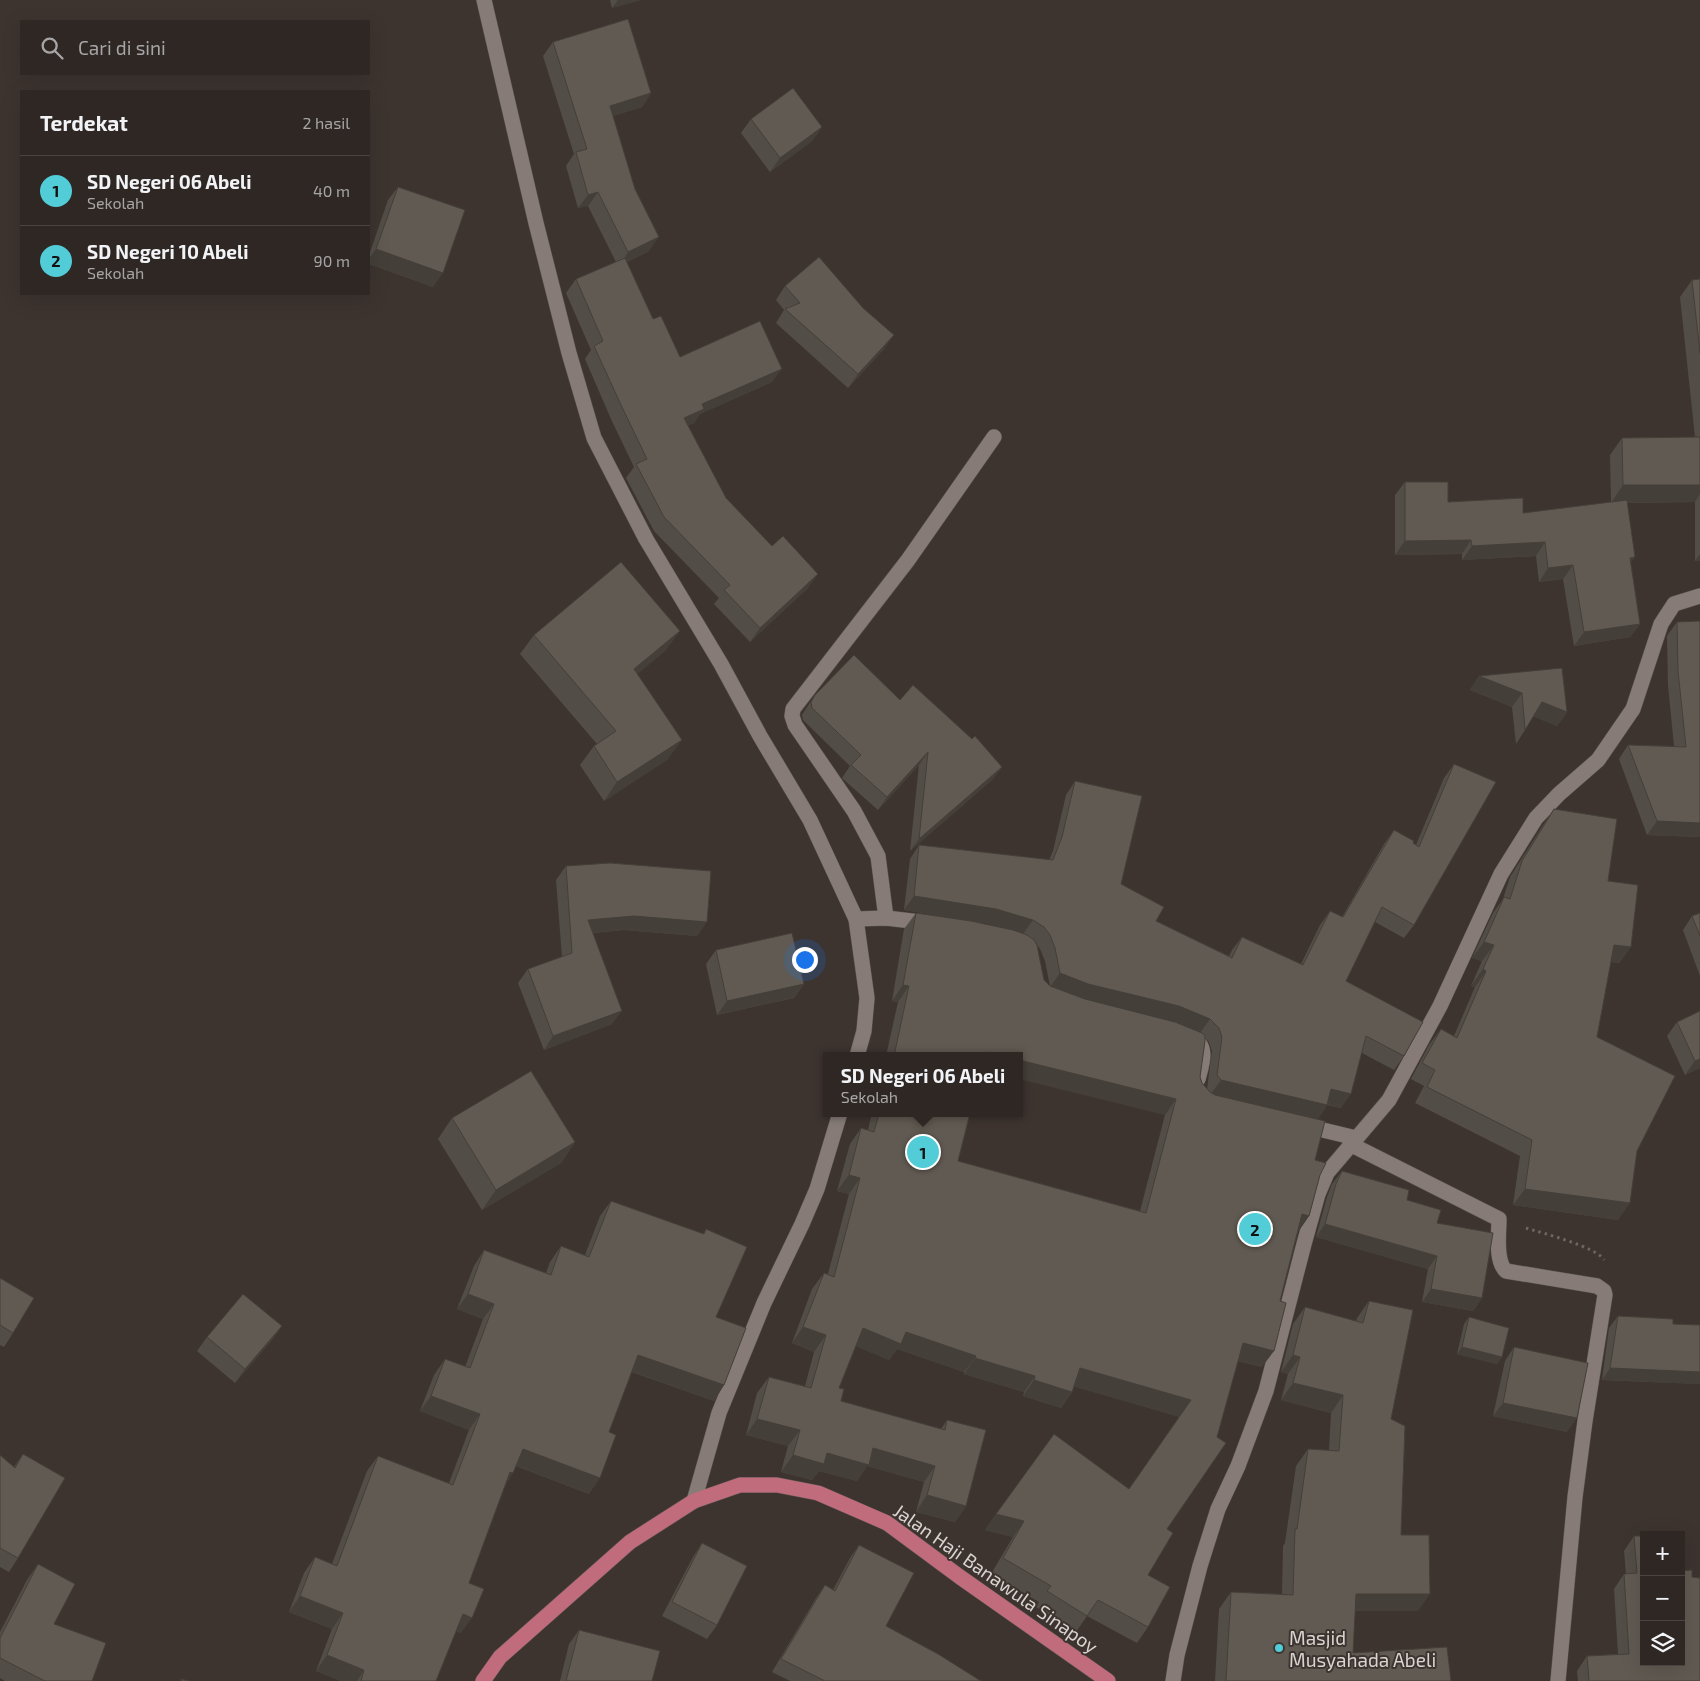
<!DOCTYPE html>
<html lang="id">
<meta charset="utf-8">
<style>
:root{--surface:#2e2724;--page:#362f2c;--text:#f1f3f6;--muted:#a7a5a6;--line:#494441;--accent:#52ccd6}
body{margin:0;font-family:"Exo 2",sans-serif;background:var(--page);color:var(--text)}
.controls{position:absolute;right:15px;bottom:15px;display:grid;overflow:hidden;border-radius:0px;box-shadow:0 5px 20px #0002}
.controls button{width:45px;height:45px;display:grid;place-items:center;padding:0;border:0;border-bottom:1px solid var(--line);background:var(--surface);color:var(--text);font:25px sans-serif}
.you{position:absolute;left:804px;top:959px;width:18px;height:18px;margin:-12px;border:4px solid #fff;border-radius:50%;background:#1a73e8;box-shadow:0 0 0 8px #1a73e833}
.badge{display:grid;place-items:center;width:32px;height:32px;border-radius:50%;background:var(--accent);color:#111;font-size:16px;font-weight:700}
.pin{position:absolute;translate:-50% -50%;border:2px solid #fff;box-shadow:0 1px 5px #0006}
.popup{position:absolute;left:823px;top:1052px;width:200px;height:65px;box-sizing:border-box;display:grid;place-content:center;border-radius:0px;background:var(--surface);filter:drop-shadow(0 1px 4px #0005);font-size:16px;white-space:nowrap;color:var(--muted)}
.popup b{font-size:19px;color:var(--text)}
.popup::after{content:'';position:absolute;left:50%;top:100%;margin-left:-10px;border:10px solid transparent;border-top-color:var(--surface)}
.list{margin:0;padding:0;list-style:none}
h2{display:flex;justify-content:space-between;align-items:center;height:65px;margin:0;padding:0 20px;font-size:21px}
h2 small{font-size:16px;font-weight:400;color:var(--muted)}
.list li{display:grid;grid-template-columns:32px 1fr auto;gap:15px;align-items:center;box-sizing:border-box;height:70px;padding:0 20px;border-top:1px solid var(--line)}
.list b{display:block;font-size:19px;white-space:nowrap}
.list p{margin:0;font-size:16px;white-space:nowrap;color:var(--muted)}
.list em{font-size:16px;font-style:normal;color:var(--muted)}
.icon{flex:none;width:28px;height:28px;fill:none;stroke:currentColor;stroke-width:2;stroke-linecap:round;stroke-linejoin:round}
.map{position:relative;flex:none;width:1700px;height:1681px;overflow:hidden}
.search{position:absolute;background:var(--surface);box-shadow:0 5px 20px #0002;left:20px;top:20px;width:350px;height:55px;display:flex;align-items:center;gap:12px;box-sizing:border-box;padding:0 18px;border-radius:0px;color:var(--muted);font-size:19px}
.panel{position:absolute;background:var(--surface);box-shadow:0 5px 20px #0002;left:20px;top:90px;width:350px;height:205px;border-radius:0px}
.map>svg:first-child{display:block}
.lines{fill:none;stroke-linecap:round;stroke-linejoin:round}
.street-casing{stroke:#5a5350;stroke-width:16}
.highway-casing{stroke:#5a5350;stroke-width:16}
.path{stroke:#6d6561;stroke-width:3;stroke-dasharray:2.5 4;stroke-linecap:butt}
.street{stroke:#867b77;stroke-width:15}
.highway{stroke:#c16c7c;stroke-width:15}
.wall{fill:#534d47;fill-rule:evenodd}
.shaded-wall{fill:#443f39}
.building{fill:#615a52;stroke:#443f39}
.poi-dot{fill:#52ccd6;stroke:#3d3430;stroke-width:2}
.labels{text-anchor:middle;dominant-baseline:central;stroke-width:4;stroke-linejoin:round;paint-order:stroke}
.street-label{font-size:19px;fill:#d9d3d1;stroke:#3d3430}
.poi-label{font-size:19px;fill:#d9d3d1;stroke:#3d3430;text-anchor:start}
</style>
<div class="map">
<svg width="1700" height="1681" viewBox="0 0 1700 1681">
<rect width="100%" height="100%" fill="#3d3430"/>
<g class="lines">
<defs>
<g id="street">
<polyline points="484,0 536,223 569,353 594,438 646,539 721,664 760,736 810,820 856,919 867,998 864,1031 857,1056"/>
<polyline points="886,918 878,856 854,811 795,725 792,716 793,709 908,560 994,437"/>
<polyline points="856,919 886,918 929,923"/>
<path d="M1192 1038C1209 1046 1202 1064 1198 1079"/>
<polyline points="1302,1125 1356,1138"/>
<path d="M1350 1144 1499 1219C1499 1233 1495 1261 1506 1271L1597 1286 1604 1291 1605 1295 1585 1421 1575 1497 1558 1681"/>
<polyline points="694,1501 719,1413 764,1303 802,1224 817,1189 840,1113"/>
<polyline points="1173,1681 1177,1655 1200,1566 1218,1509 1238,1466 1266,1391 1304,1244 1318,1194 1327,1173 1389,1100 1440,1006 1501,874 1536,818 1559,794 1598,760 1633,709 1661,624 1674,604 1700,596"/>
</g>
<polyline id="highway" points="483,1681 500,1657 630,1542 694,1501 740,1485 777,1485 818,1493 887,1523 960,1577 1108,1681"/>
</defs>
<!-- street casing -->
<use href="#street" class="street-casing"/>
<!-- highway casing -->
<use href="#highway" class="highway-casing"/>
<!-- path -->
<path class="path" d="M1526 1228C1542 1233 1597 1247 1604 1260"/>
<!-- street -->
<use href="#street" class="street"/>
<!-- highway -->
<use href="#highway" class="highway"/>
</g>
<!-- wall -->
<g class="wall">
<polygon points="610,0 640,0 612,8"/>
<polygon points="553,42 651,93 642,107 613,116 649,251 627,262 653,319 680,357 772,382 700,414 694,423 688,425 726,498 808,588 750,642 714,604 719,598 654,531 626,478 634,467 611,419 585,359 591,350 566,293 576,279 616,262 588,206 578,208 566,166 574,154 543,56"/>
<polygon points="751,119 822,127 812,141 770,172 741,133"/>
<polygon points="398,187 433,287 369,264 369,255 388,200"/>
<polygon points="1700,279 1700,561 1695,561 1695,502 1627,503 1630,563 1640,624 1630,637 1574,646 1563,579 1539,582 1536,556 1462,560 1462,554 1395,555 1395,495 1405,482 1448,502 1523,513 1611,502 1610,455 1622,438 1695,437 1680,297 1692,280"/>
<polygon points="785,286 884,349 848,388 776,323 784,310 776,300"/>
<polygon points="1700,621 1700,837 1647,835 1619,759 1628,745 1674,746 1668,685 1667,636 1677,622"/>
<polygon points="534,635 666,650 637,674 668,759 604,801 580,765 594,746 597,744 520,654"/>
<polygon points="1479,676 1567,712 1557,726 1533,716 1525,730 1516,744 1512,707 1470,690"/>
<polygon points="815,695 900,700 1002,767 993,779 910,851 919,765 878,810 843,779 842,778 850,766 803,720 802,715"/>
<path d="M1454 764 1414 925 1404 938 1375 922 1346 981 1404 1056 1394 1070 1362 1053 1341 1108 1327 1105 1318 1119 1315 1160 1320 1175 1309 1216 1298 1232 1262 1367 1238 1361 1167 1529 1148 1575V1627L1137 1643 1087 1616 1076 1632 1036 1607 1039 1602 991 1574 1013 1537 985 1530 996 1514 1129 1489 1180 1417 1074 1386 1072 1392 1061 1408 1023 1396 1024 1392 964 1374V1372L897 1349 889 1360 856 1346 839 1388 841 1401 941 1429 947 1420 966 1506 955 1522 916 1512 924 1482 867 1466 857 1481 819 1471 812 1480 781 1472 788 1446 746 1435 757 1393 769 1377 805 1386 814 1352 792 1343 812 1289 824 1273 828 1274 849 1194 837 1191 850 1144 861 1128 868 1130 872 1113H970L958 1161 1140 1211 1165 1115 1019 1056H886L898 1002 892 1001 904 929 916 913 967 920 904 910 910 859 919 845 1049 860 1053 851 1066 795 1075 781 1121 884 1156 921 1229 956 1232 950 1242 937 1301 964 1320 925 1330 911 1342 917 1384 844 1394 830 1416 845 1444 778ZM972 921 986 923 999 927ZM1036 943 1040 949 1045 961 1050 986 1044 980ZM1205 1038 1209 1042 1212 1051 1207 1089 1202 1083 1200 1077Z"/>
<polygon points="1554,809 1608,881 1631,947 1619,963 1611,962 1597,1037 1637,1151 1618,1220 1513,1205 1520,1156 1415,1103 1424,1086 1411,1079 1429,1045 1441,1029 1454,1036 1475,987 1471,986 1482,961 1472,958 1493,913 1503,899 1510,877 1543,825"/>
<polygon points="566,866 697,936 624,930 593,933 612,1024 544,1050 518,983 528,969 562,957 556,880"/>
<polygon points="1700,913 1700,976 1683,930 1692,916"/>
<polygon points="716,950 804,984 794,998 717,1015 706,964"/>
<polygon points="1677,1022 1700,1068 1685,1075 1667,1036"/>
<polygon points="452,1118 575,1142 561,1163 482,1210 438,1139"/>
<polygon points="1342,1171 1407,1200 1437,1223 1482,1298 1473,1311 1422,1302 1428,1269 1316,1237 1327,1197 1332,1184"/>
<polygon points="611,1201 703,1234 706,1229 724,1385 714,1401 632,1372 609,1432 589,1494 516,1466 506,1484 469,1583 461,1633 456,1631 436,1681 341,1681 316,1671 332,1629 289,1612 304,1573 315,1557 332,1564 367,1471 378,1456 449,1483 469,1430 420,1411 434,1375 445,1359 465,1367 483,1319 457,1309 474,1266 484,1250 546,1273 550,1262 561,1246 585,1255 600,1216"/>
<polygon points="0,1278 13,1333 4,1347 0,1345"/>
<polygon points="1369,1301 1391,1419 1401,1535 1418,1611 1355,1611 1353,1653 1451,1681 1215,1681 1219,1609 1231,1592 1282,1594 1283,1546 1285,1543 1296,1466 1308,1449 1329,1450 1331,1413 1281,1400 1288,1374 1281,1372 1293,1324 1305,1307 1356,1321 1357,1318"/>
<polygon points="1618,1316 1673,1324 1699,1384 1602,1380 1609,1328"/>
<polygon points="1469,1317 1502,1357 1497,1364 1457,1354 1464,1324"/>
<polygon points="282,1326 272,1340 235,1383 197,1351 207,1337"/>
<polygon points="1514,1347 1567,1432 1493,1416 1505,1361"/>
<polygon points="23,1454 18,1558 9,1572 0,1567 0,1455 14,1467"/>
<polygon points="1634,1536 1700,1681 1578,1681 1577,1671 1587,1656 1618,1654 1614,1589 1624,1574 1626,1574 1624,1551"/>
<polygon points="702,1543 717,1625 707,1639 662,1616 693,1557"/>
<polygon points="859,1545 886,1626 981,1681 790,1681 772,1672 816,1598 825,1585 833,1590 850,1558"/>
<polygon points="38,1564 54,1624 92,1681 93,1681 5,1681 0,1678 0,1632 27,1580"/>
<polygon points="579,1630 652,1681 560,1681 569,1644"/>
</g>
<!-- shaded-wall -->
<g class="shaded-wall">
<polygon points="618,0 640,0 612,8"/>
<polygon points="651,93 642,107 601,120 610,106"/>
<polygon points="822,127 812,141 770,172 780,158"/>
<polygon points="598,192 588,206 578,208 588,195"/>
<polygon points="659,237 649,251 619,266 628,252"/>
<polygon points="376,249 443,273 433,287 369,264 369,259"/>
<polygon points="894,335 884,349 848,388 858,374"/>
<polygon points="782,369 772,382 700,414 694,423 675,432 684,418 702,404"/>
<polygon points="1623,485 1700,485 1700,494 1695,502 1611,503"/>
<polygon points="1471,540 1462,554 1395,555 1405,541"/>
<polygon points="1545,542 1536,556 1462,560 1472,546"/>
<polygon points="1700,554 1700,561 1695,561"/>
<polygon points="1635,557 1625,571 1630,558"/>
<polygon points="1573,565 1563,579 1539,582 1548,568"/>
<polygon points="818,574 808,588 750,642 760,628"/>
<polygon points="1640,624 1630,637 1574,646 1584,632"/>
<polygon points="680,631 666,650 621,688 634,669"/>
<polygon points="1479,676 1522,693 1512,707 1470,690"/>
<polygon points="1542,702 1567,712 1557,726 1532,716"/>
<polygon points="682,740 668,759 604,801 617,782"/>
<polygon points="928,752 919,765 878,810 887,797"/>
<polygon points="1002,767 993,779 910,851 919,839"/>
<polygon points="1657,821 1700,823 1700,837 1647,835"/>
<polygon points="914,896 996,909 1033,920 1023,934 986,923 904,910"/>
<polygon points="634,916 707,922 697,936 624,930 578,934 588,920"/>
<polygon points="1484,942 1494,945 1482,961 1472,958"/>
<polygon points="1614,945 1631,947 1619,963 1602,961"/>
<polygon points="1483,969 1486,971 1475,987 1471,986"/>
<polygon points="1060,973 1179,1006 1210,1019 1200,1033 1079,998 1050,987"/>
<polygon points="804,984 794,998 717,1015 727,1001"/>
<polygon points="903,985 909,986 898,1002 892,1001"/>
<polygon points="622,1011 612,1024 544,1050 553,1036"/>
<polygon points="986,1052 1001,1056 984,1056"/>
<polygon points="1700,1059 1700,1068 1685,1075 1695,1061"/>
<polygon points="1019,1060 1176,1099 1165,1115 1019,1079"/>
<polygon points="1221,1080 1327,1105 1318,1119 1211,1094"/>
<polygon points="1331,1089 1351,1094 1341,1108 1322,1103"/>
<polygon points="575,1142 561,1163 482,1210 496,1190"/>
<polygon points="849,1175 860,1178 849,1194 837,1191"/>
<polygon points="1525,1189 1630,1203 1618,1220 1513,1205"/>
<polygon points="1302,1214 1309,1216 1298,1232"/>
<polygon points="1325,1224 1437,1256 1428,1269 1316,1237"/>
<polygon points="1431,1289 1482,1298 1473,1311 1422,1302"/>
<polygon points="468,1294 494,1304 483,1319 457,1309"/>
<polygon points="282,1326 272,1340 235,1383 245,1369"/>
<polygon points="803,1327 826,1335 814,1352 792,1343"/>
<polygon points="863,1328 906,1332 976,1356 964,1372 897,1349 889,1360 851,1344"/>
<polygon points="1243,1343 1274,1351 1262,1367 1232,1359"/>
<polygon points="1462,1347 1502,1357 1497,1364 1457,1354"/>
<polygon points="638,1355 724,1385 714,1401 628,1370"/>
<polygon points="1293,1355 1300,1357 1288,1374 1281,1372"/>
<polygon points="975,1358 1035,1376 1024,1392 964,1374"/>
<polygon points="1080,1368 1191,1400 1180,1417 1068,1385"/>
<polygon points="1610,1368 1700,1372 1700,1383 1699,1384 1602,1380"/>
<polygon points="1034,1380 1072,1392 1061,1408 1023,1396"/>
<polygon points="1293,1383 1343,1395 1331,1413 1281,1400"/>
<polygon points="431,1396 480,1414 469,1430 420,1411"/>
<polygon points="1503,1403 1577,1418 1567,1432 1493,1416"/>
<polygon points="757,1419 800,1430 788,1446 746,1435"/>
<polygon points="873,1448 935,1466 924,1482 867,1466 857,1481 819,1471 812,1480 781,1472 793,1455"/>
<polygon points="523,1449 600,1478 589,1494 512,1464"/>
<polygon points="510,1472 513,1473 502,1489"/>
<polygon points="927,1495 966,1506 955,1522 916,1512"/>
<polygon points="996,1514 1024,1521 1013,1537 985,1530"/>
<polygon points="1356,1594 1430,1594 1418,1611 1344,1611"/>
<polygon points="300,1596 343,1613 332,1629 289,1612"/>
<polygon points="463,1614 472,1618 461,1633 452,1629"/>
<polygon points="327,1655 364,1670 357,1681 341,1681 316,1671"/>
</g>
<!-- building -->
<g class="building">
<polygon points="628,19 651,93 610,106 635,189 659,237 628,252 598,192 588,195 576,152 587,149 553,42"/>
<polygon points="793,88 822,127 780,158 751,119"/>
<polygon points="398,187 465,210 443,273 376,249"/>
<polygon points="819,257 863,308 894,335 858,374 785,309 800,303 785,286"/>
<polygon points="625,258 653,319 661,316 680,357 760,321 782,369 702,404 704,409 684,418 726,498 772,546 783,536 818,574 760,628 724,590 730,585 664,517 636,464 647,459 621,405 594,346 603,341 576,279"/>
<polygon points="1700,279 1700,353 1692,280"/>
<polygon points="1700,437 1700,485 1623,485 1622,438"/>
<polygon points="1405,482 1448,482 1448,502 1523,498 1523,513 1627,500 1635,557 1630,558 1640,624 1584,632 1573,565 1548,568 1545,542 1472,546 1471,540 1405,541"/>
<polygon points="621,562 680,631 634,669 682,740 617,782 594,746 616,731 534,635"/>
<polygon points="1700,621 1700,823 1657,821 1628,745 1686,747 1678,671 1677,622"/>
<polygon points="854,655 900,700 913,685 972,739 975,736 1002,767 919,839 928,752 887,797 851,765 861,755 812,708 811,702 815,695"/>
<polygon points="1562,668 1567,712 1542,702 1525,730 1522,693 1479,676"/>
<polygon points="1454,764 1496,782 1414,925 1382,907 1346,981 1423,1022 1404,1056 1366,1036 1351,1094 1331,1089 1327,1105 1221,1080 1217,1075 1222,1037 1219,1028 1210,1019 1179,1006 1088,984 1060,973 1055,948 1050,935 1044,927 1033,920 996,909 914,896 919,845 1053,860 1062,837 1075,781 1142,796 1121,884 1164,907 1156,921 1232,958 1242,937 1303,965 1330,911 1343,917 1394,830 1414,841 1413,843 1419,847"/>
<polygon points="1554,809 1617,819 1608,881 1638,885 1631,947 1614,945 1597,1037 1675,1076 1637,1151 1630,1203 1525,1189 1532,1140 1427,1087 1435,1070 1422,1063 1441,1029 1457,1038 1486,971 1483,969 1494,945 1484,942 1504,897 1510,899 1522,861"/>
<polygon points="610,863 711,871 707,922 634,916 588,920 622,1011 553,1036 528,969 572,953 566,866"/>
<polygon points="916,913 971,921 1013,930 1027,935 1034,940 1037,945 1044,980 1050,986 1085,999 1175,1022 1202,1033 1205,1036 1205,1041 1200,1077 1202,1083 1210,1092 1215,1095 1325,1121 1315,1160 1326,1163 1320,1175 1309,1216 1302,1214 1280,1301 1286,1303 1274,1351 1243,1343 1217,1437 1226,1443 1167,1529 1173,1533 1148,1575 1170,1587 1148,1627 1098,1600 1087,1616 1047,1591 1051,1586 1003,1558 1024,1521 996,1514 1054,1434 1129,1489 1191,1400 1080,1368 1072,1392 1034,1380 1035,1376 975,1358 976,1356 906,1332 901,1344 863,1328 839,1388 844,1389 841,1401 945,1430 947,1420 986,1430 966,1506 927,1495 935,1466 873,1448 869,1465 827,1453 824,1464 793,1455 800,1430 757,1419 769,1377 811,1388 826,1335 803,1327 824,1273 834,1277 860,1178 849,1175 861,1128 874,1132 879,1113 970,1113 958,1161 1146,1213 1176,1099 1019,1060 1019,1056 1001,1056 986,1052 985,1056 894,1056 909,986 903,985"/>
<polygon points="1700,913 1700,936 1692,916"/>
<polygon points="792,933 804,984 727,1001 716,950"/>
<polygon points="1700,1011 1700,1059 1695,1061 1677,1022"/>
<polygon points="531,1071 575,1142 496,1190 452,1118"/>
<polygon points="1342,1171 1409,1190 1407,1200 1441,1210 1437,1223 1493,1233 1482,1298 1431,1289 1437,1256 1325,1224 1336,1184"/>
<polygon points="611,1201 704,1234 706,1229 747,1247 716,1317 746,1328 724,1385 638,1355 609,1432 616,1435 600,1478 523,1449 513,1473 510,1472 469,1583 484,1589 472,1618 463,1614 436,1681 361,1681 364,1670 327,1655 343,1613 300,1596 315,1557 337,1566 378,1456 453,1485 480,1414 431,1396 445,1359 470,1368 494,1304 468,1294 484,1250 551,1275 561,1246 589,1257"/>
<polygon points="0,1278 34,1298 13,1333 0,1325"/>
<polygon points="243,1294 282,1326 245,1369 207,1337"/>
<polygon points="1369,1301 1413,1310 1391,1419 1405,1426 1401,1535 1429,1535 1430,1594 1356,1594 1353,1653 1447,1647 1451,1681 1226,1681 1231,1592 1293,1595 1295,1529 1297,1529 1308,1449 1339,1451 1343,1395 1293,1383 1300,1357 1293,1355 1305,1307 1363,1323"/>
<polygon points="1618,1316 1673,1319 1673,1324 1700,1325 1700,1372 1610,1368"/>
<polygon points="1469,1317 1509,1328 1502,1357 1462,1347"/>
<polygon points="1514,1347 1588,1363 1577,1418 1503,1403"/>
<polygon points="23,1454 65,1478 18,1558 0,1548 0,1455 15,1468"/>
<polygon points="1634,1536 1644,1536 1644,1662 1681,1662 1681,1571 1692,1570 1692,1577 1700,1578 1700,1681 1589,1681 1587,1656 1629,1654 1624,1574 1637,1573"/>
<polygon points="702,1543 747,1566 717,1625 672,1602"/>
<polygon points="859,1545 914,1573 886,1626 938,1654 981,1681 825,1681 781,1659 825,1585 835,1591"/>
<polygon points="38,1564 75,1584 54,1624 106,1643 92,1681 93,1681 45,1681 0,1658 0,1638"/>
<polygon points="579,1630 660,1651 652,1681 566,1681"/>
<polygon points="181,1679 189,1681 181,1681"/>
</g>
<!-- markers -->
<circle class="poi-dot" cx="1279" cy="1648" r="5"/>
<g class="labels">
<!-- street labels -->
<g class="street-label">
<text transform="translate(996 1578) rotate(35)">Jalan Haji Banawula Sinapoy</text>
</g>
<!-- poi labels -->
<g class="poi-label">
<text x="1289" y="1637">Masjid<tspan x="1289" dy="22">Musyahada Abeli</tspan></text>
</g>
</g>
</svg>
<div class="controls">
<button>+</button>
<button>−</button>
<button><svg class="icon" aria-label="layers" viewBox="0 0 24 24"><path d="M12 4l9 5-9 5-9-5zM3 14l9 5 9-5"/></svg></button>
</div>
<div class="you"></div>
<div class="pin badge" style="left:923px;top:1152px">1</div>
<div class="popup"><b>SD Negeri 06 Abeli</b>Sekolah</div>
<div class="pin badge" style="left:1255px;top:1229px">2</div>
<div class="search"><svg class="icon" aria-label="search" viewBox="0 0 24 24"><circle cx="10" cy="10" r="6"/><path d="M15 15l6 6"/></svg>Cari di sini</div>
<section class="panel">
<h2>Terdekat<small>2 hasil</small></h2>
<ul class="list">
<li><span class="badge">1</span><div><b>SD Negeri 06 Abeli</b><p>Sekolah</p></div><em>40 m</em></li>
<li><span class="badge">2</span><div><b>SD Negeri 10 Abeli</b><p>Sekolah</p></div><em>90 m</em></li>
</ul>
</section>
</div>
